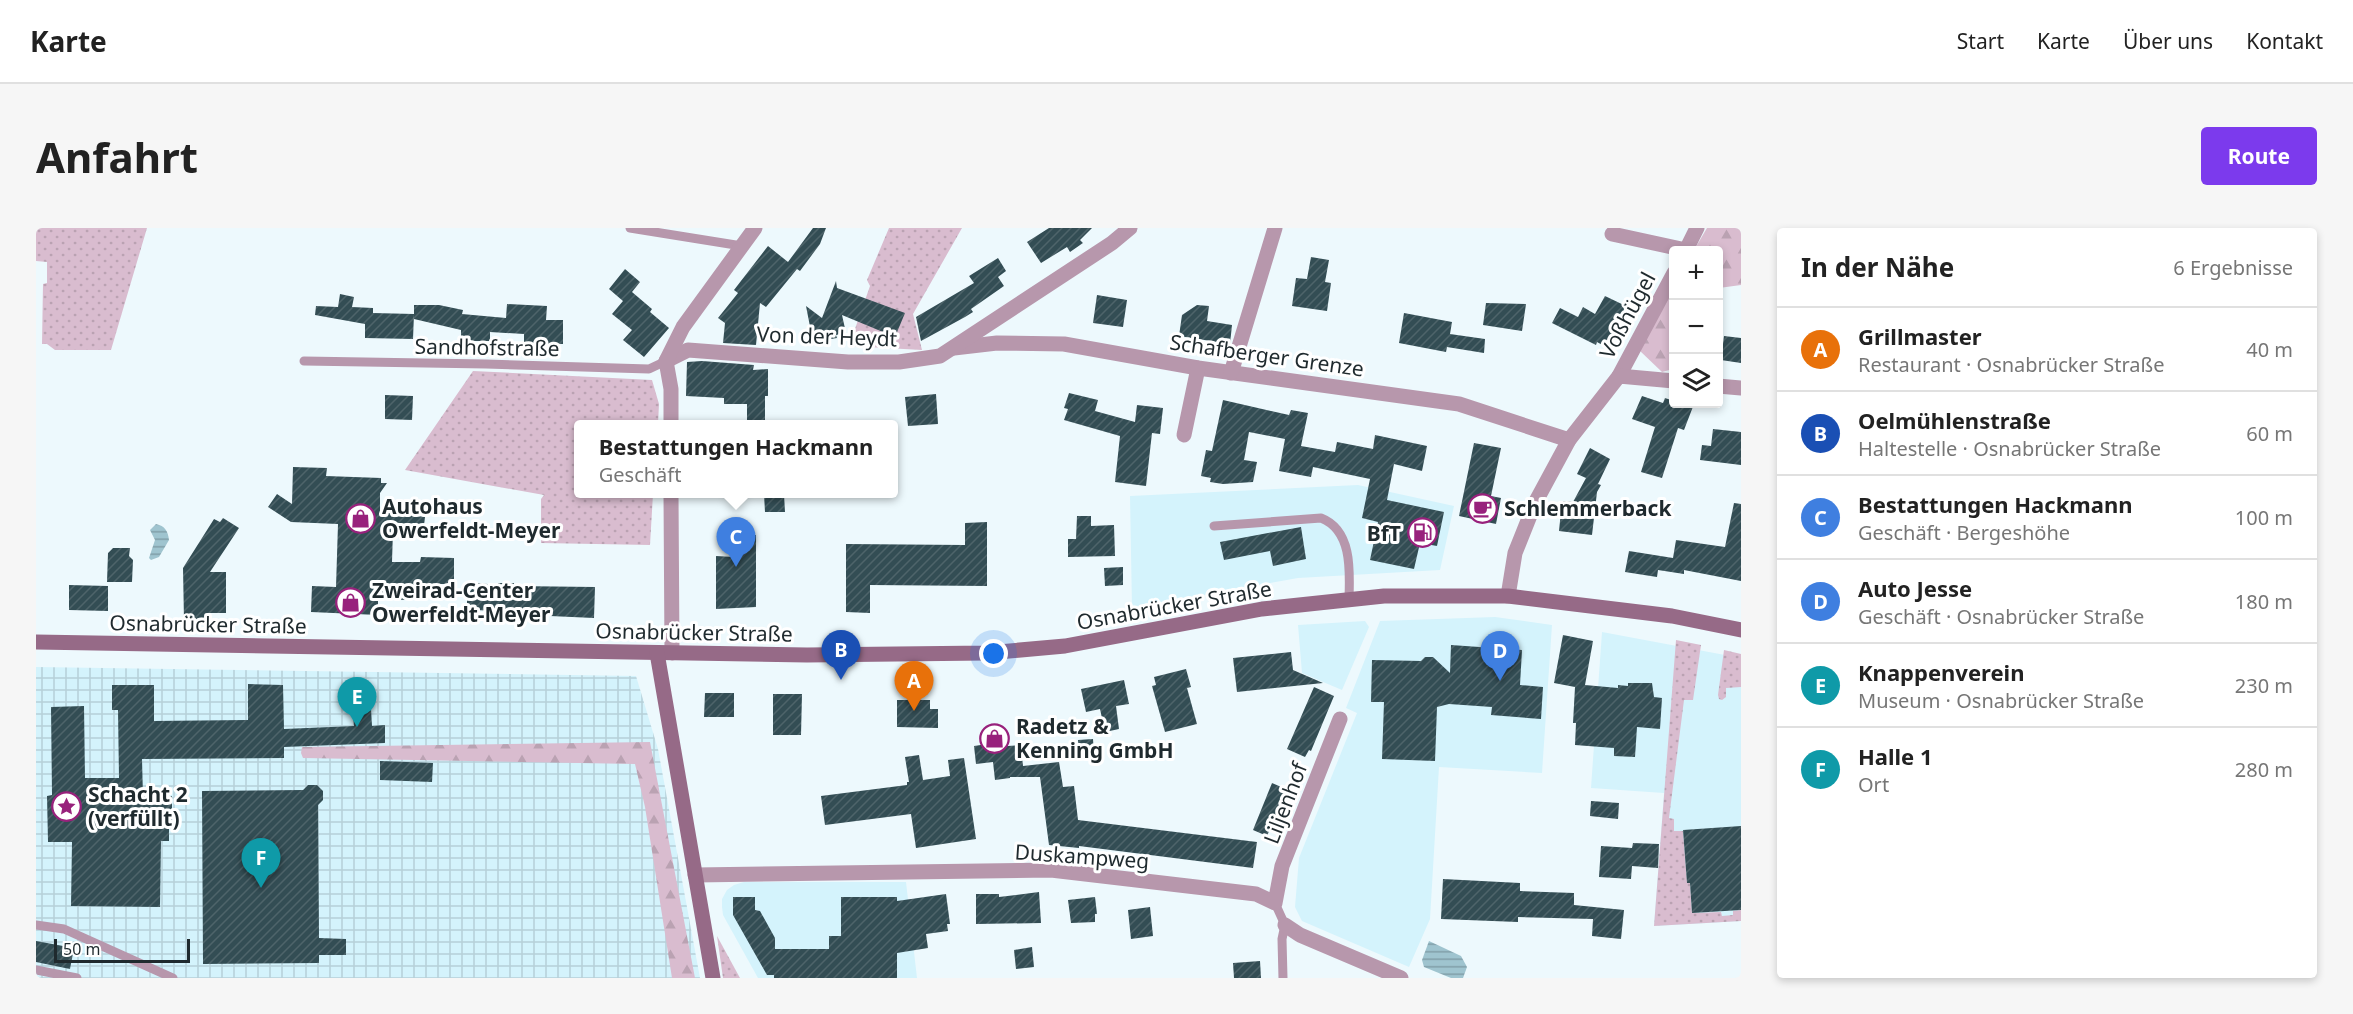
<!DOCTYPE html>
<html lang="de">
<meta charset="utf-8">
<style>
:root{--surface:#fff;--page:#f6f6f6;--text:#222;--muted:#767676;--line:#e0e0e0;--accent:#7c3aed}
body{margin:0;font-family:"Noto Sans",sans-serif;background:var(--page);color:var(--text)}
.controls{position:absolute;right:18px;top:18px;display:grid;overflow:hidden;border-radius:6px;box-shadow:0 3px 9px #0003}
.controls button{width:54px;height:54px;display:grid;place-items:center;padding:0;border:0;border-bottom:2px solid var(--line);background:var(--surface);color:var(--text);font:30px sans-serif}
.scale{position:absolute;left:18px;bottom:15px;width:136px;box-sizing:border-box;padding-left:6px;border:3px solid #1f2a2e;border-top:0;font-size:16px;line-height:21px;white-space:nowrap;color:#1f2a2e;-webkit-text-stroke:4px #fff;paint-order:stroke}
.you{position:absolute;left:958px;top:426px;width:21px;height:21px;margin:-15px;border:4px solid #fff;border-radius:50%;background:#1a73e8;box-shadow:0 0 0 9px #1a73e833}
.badge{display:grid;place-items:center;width:39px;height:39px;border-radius:50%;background:var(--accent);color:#fff;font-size:20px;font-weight:700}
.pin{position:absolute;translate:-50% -50px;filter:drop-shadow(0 2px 3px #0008)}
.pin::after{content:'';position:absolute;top:32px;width:21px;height:18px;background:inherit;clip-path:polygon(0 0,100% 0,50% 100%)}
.popup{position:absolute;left:538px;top:192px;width:324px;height:78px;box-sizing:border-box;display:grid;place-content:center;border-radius:6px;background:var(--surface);filter:drop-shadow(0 2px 4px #0005);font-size:20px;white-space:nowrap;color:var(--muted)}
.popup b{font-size:22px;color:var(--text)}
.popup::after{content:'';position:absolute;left:50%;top:100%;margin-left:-12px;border:12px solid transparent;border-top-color:var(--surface)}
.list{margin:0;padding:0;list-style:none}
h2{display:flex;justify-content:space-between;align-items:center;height:78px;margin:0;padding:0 24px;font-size:26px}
h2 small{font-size:20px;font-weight:400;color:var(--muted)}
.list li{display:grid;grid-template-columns:39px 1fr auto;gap:18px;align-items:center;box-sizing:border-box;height:84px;padding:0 24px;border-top:2px solid var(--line)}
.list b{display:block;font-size:22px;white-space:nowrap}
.list p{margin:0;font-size:20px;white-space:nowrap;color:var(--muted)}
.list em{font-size:20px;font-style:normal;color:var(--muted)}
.icon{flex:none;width:33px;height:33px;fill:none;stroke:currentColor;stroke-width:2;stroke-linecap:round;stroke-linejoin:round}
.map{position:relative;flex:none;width:1705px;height:750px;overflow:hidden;border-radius:6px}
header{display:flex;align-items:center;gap:36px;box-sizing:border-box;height:84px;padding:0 30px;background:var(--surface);border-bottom:2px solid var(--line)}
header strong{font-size:28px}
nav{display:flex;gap:33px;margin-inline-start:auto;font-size:21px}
.intro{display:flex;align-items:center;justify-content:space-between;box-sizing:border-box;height:144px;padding:0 36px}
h1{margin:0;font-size:42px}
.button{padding:15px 27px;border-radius:6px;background:var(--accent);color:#fff;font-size:21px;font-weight:700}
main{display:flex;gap:36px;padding:0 36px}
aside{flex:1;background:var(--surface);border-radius:6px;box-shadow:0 3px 9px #0003}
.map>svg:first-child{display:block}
.built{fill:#d4f3fc}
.industrial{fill:url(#industrial-grid)}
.grass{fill:url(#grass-dots)}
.forest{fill:url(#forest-firs)}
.water{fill:url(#water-rules)}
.building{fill:url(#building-hatch)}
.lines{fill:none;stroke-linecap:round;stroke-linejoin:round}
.lane{stroke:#b797ac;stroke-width:9}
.street{stroke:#b797ac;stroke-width:15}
.secondary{stroke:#966a87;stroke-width:15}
.labels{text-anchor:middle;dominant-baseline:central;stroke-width:6;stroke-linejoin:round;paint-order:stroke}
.street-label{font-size:21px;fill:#1f2a2e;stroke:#fff}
.poi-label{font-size:21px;font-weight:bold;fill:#1f2a2e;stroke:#fff;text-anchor:start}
</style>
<header>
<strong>Karte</strong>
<nav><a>Start</a><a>Karte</a><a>Über uns</a><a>Kontakt</a></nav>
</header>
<div class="intro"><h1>Anfahrt</h1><a class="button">Route</a></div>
<main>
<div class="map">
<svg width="1705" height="750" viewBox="0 0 1705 750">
<defs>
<pattern id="industrial-grid" width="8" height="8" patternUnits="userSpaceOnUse" patternTransform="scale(1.5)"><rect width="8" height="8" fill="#d4f3fc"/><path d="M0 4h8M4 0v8" fill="none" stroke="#b6d0d8"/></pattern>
<pattern id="grass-dots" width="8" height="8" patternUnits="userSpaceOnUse" patternTransform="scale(1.5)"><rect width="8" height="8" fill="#d9bccf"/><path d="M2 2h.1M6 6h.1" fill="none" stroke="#baa2b2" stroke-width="1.8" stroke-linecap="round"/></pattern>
<pattern id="forest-firs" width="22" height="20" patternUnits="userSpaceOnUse" patternTransform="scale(1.5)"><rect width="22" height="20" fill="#d9bccf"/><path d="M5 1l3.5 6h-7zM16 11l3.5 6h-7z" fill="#baa2b2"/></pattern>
<pattern id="water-rules" width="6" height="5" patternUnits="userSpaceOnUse" patternTransform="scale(1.5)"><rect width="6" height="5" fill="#9fc4cf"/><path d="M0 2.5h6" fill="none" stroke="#819fa8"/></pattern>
<pattern id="building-hatch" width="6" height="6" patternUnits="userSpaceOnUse" patternTransform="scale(1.5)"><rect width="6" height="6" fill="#334d54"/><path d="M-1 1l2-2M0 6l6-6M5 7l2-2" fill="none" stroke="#4e646a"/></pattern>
</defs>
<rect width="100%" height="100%" fill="#edf9fd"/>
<!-- built -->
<g class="built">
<polygon points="1322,257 1418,278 1404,342 1262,350 1096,380 1094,268"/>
<polygon points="1459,389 1516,397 1506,545 1403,539 1394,691 1373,739 1266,693 1259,679 1263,630 1321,485 1310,480 1344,393"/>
<polygon points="1329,393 1333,399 1306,462 1266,445 1262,397"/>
<polygon points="1566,404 1705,430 1705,693 1618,698 1628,565 1555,560"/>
<polygon points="708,654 870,654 881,750 722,750 687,687 686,679 686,671 691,662 698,657"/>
</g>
<!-- industrial -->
<polygon class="industrial" points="0,439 600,448 622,521 664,750 0,750"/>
<!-- grass -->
<g class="grass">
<polygon points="0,0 111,0 75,122 19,122 11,116 6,116 7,56 11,55 11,34 0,33"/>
<polygon points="853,0 926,0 877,86 886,122 813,118 834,58 831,52"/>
<polygon points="437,143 616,152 623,176 622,196 542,196 542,266 617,266 614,317 505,315 505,271 508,267 369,242"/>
<polygon points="1640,412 1665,417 1657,472 1648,472 1633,590 1638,591 1638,603 1647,603 1651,654 1654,655 1656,685 1685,684 1686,688 1697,687 1697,683 1705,682 1705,693 1618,698"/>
<polygon points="1688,422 1705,426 1705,459 1690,460 1690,469 1686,472 1683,471 1682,467"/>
<polygon points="681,708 704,750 687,750"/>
</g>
<!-- forest -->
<g class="forest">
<polygon points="1671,0 1705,0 1705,57 1683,60 1682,22 1658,22"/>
<polygon points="1637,57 1637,141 1626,144 1603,122"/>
<polygon points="614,514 659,750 636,750 609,579 599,536 267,530 265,525 266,519"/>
</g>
<!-- water -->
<g class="water">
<path d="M120 296C129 298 132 303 133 312L123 329 115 332 113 330 119 312 114 302Z"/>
<polygon points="1393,713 1425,728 1431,739 1427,750 1415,750 1388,739 1386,732"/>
</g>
<!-- building -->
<g class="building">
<polygon points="777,0 790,0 784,16 764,43 761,41 730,79 724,75 720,117 687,115 689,95 682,90 702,65 698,62 732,18 752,34"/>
<polygon points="1013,0 1056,0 1044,12 1047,15 1034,24 1031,19 1005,35 991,14"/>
<polygon points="1275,29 1293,32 1289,54 1295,55 1291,83 1256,78 1260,50 1271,51"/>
<polygon points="962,30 970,43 962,49 968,58 935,81 937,84 929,89 885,113 880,89 938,55 933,48"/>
<polygon points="589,41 604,54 596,64 616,81 614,84 633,100 608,129 587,112 596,102 576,86 587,73 573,61"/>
<polygon points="800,53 801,60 869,85 859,109 806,87 810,105 800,107 801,110 777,114 770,78 786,90"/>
<polygon points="304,66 318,69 316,79 337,80 337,85 378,86 377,111 329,110 329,96 279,87 280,78 302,79"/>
<polygon points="1061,67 1091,72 1087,99 1057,95"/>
<polygon points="1569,68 1592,79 1570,119 1561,114 1560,117 1516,95 1524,80 1542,89 1547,79 1559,86"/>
<polygon points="1450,75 1490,76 1486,103 1447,97"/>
<polygon points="471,76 511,78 510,92 527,92 527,116 488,115 488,106 454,104 454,113 425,113 425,102 378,91 378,77 403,77 427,82 426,86 470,90"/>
<polygon points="1161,77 1173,78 1171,93 1196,97 1194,116 1143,108 1146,87"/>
<polygon points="1368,85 1416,94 1414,106 1449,111 1448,125 1411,119 1410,124 1363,115"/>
<polygon points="1688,108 1705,110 1705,135 1685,132"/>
<polygon points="666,133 718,137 717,142 732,141 732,168 729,168 729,196 711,196 711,176 688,176 688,170 650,168 651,134"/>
<polygon points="1033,165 1062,172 1059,183 1099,194 1101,177 1127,180 1124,206 1116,205 1110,258 1079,254 1084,208 1028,192 1032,181 1028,180"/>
<polygon points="900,166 902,196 872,198 869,169"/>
<polygon points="349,167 377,168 376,192 349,191"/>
<polygon points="1606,168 1627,175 1629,170 1638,173 1638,176 1658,176 1648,202 1642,200 1626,250 1605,244 1619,199 1596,191"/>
<polygon points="1187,172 1253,187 1255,182 1272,185 1265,218 1299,224 1301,214 1337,221 1339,207 1391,218 1386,243 1358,236 1351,272 1408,284 1401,318 1384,315 1378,341 1334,332 1342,294 1326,290 1334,251 1277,239 1275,249 1243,243 1249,211 1213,204 1208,232 1221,234 1217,254 1187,256 1174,254 1175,250 1165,248 1170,222 1176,223"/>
<polygon points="1677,201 1705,204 1705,237 1664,232 1666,217 1675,218"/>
<polygon points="1438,215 1465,220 1455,268 1465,270 1460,296 1423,288"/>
<polygon points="1554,220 1574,231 1562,256 1565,257 1561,264 1556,307 1523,303 1526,273 1537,274 1550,250 1541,246"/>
<polygon points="257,239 291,240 290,248 345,250 345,255 351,255 344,265 344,283 389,289 387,306 357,302 356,334 384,334 385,329 418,330 418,356 385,356 384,372 342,372 342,387 275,384 276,358 300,359 302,296 255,294 232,279 241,266 256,276"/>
<polygon points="728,266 748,266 749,284 729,284"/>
<polygon points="1698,275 1705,276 1705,353 1648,342 1648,346 1622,342 1621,349 1589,344 1593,323 1637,330 1640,312 1689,319"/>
<polygon points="1041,288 1055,288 1055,298 1078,297 1079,328 1032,329 1032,311 1040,311"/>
<polygon points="187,290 203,300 174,344 190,344 190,385 171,385 171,393 148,393 147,340 178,291 184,294"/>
<polygon points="951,294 951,358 834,357 834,385 810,384 810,316 929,317 929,295"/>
<polygon points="1265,299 1270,331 1237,338 1234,323 1188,332 1184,314"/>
<polygon points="698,307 720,307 720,379 680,381 680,328 698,329"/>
<polygon points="77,320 94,320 93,328 97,332 96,354 71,354 72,325"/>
<polygon points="1087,339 1087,357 1069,358 1068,340"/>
<polygon points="441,355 462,357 462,355 478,355 478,358 559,359 558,390 514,388 514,384 431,382 431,367"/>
<polygon points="33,357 72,358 72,383 33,382"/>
<polygon points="1527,407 1557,413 1549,457 1582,460 1582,457 1592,458 1592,455 1616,455 1618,469 1626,470 1624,501 1601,499 1599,529 1578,528 1578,520 1539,517 1540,495 1537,495 1539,459 1518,455"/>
<polygon points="1415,417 1486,422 1484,457 1507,459 1505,491 1455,487 1456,479 1413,476 1401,479 1399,533 1346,531 1348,474 1335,474 1336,432 1385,433 1389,429 1397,429 1414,445"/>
<polygon points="1255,424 1257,442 1287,455 1201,464 1197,430"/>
<polygon points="1150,441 1155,459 1151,460 1161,496 1129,504 1116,458 1120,457 1118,449"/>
<polygon points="1088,452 1093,476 1080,478 1083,501 1069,504 1064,481 1050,484 1045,461"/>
<polygon points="212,456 247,457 248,501 318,498 317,482 335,481 336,498 349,497 349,515 248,519 248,530 106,531 107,568 136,568 136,601 133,601 133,613 125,613 124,679 35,678 36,614 12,614 11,568 16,567 15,479 48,478 49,550 83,550 82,482 76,482 76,457 118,457 118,493 212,492"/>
<polygon points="1278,459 1298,468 1275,523 1273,522 1269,529 1251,521"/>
<polygon points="669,465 698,465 698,489 668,489"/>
<polygon points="737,466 766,466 765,507 737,507"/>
<polygon points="861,472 894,472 894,481 902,481 902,500 861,499"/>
<polygon points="1057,511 1058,526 1043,527 1042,512"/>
<polygon points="958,515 959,519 985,517 987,538 1023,534 1027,559 1038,558 1042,592 1221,614 1217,640 1043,618 1043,620 1013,617 1004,549 974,549 974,550 959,552 957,534 940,536 938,518"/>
<polygon points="883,527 887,552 914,548 912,532 928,530 940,611 880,620 875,586 789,597 785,568 871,557 871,554 873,554 869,529"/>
<polygon points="344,533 397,535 396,554 344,552"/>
<polygon points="1236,555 1250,561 1231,608 1217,602"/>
<polygon points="272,557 281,557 287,563 287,572 282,577 283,710 310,711 310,727 283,727 283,735 167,736 166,563 267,562"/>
<polygon points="1555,573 1583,575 1582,591 1554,588"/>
<polygon points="1705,598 1705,682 1656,685 1654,655 1651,655 1647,602"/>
<polygon points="1597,615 1623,616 1622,640 1596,638 1595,651 1563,649 1565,618 1596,620"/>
<polygon points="1407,651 1484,655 1484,663 1538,665 1538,677 1588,682 1585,711 1556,708 1557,691 1482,689 1482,694 1405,691"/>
<polygon points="1003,664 1005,695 940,696 940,666 963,666 963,669"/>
<polygon points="910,666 914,696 911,696 912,703 890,706 892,720 861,725 861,750 738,750 738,747 731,747 697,687 697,669 719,669 719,682 724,683 739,710 739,721 793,721 793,708 805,708 805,669 861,669 861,673"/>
<polygon points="1059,669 1061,686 1059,686 1059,694 1035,695 1032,672"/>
<polygon points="1114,679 1117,708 1095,711 1092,682"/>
<polygon points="0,713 38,720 34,741 0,734"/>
<polygon points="996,719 998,739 980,741 978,722"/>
<polygon points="1224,733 1225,750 1198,750 1197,735"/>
</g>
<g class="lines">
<!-- lane -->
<g class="lane">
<polyline points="594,0 706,18"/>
<polyline points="268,133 450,136 613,141 630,133"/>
<path d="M1178 298 1285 290C1316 302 1314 342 1313 370"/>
<polyline points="1239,675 1249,697 1246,711 1247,750"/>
<polyline points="0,697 28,701 137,750"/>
<polyline points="0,742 41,750"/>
</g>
<!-- street -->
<g class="street">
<polyline points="1576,6 1650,22"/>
<polyline points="1650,22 1661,0"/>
<polyline points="918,120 961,115 1028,116 1162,140 1423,176 1533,212"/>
<polyline points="630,133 652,122 812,134 863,134 904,128 1076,15 1094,0"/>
<polyline points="1195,145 1239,0"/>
<polyline points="1583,148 1638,45"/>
<polyline points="1682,158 1705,160"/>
<polyline points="635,196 635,161 630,133 647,99 719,0"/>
<polyline points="1148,207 1162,140"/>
<polyline points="635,266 636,425"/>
<polyline points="1472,368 1479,325 1499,275 1533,212 1583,148 1638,153"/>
<polyline points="659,647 1015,642 1220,666 1239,675 1246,638 1304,491"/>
<polyline points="1249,697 1264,707 1365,750"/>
</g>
<!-- secondary -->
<g class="secondary">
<polyline points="0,414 771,427 951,425 1029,418 1226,381 1348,368 1472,368 1636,388 1705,402"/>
<polyline points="621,425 677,750"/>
</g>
</g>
<!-- icons -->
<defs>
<symbol id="cafe-ring" viewBox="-11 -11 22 22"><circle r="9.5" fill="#fff" stroke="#98217c" stroke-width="1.5"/><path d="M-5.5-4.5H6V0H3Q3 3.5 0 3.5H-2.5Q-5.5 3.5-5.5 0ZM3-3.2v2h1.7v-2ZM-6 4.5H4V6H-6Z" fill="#98217c"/></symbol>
<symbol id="shop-ring" viewBox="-11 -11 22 22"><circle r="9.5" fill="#fff" stroke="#98217c" stroke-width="1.5"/><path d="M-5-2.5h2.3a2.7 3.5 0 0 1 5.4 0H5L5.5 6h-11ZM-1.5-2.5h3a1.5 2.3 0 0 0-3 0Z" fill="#98217c"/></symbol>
<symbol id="fuel-ring" viewBox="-11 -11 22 22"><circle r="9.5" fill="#fff" stroke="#98217c" stroke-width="1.5"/><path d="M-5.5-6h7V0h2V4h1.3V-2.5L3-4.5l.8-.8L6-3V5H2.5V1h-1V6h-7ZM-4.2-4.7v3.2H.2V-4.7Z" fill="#98217c"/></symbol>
<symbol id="sight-ring" viewBox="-11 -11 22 22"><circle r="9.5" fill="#fff" stroke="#98217c" stroke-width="1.5"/><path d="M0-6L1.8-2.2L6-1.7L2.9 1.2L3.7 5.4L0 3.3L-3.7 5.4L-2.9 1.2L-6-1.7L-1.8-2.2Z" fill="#98217c"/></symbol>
</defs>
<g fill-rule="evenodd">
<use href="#cafe-ring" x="1430" y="264" width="33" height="33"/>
<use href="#shop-ring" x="308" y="274" width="33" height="33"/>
<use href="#fuel-ring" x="1370" y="288" width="33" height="33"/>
<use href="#shop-ring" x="298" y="358" width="33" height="33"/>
<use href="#shop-ring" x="942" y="494" width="33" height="33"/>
<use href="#sight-ring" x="14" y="562" width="33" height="33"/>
</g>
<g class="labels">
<!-- street labels -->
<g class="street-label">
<text transform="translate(1591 87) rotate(-62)">Voßhügel</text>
<text transform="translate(791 108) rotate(2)">Von der Heydt</text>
<text transform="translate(451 119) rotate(1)">Sandhofstraße</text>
<text transform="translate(1231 127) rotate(8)">Schafberger Grenze</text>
<text transform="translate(1138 377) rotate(-10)">Osnabrücker Straße</text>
<text transform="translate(172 396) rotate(1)">Osnabrücker Straße</text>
<text transform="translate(658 404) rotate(1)">Osnabrücker Straße</text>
<text transform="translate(1249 575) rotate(-69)">Liljenhof</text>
<text transform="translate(1046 628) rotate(4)">Duskampweg</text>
</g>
<!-- poi labels -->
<g class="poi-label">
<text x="346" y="278">Autohaus<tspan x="346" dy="24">Owerfeldt-Meyer</tspan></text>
<text x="1468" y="280">Schlemmerback</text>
<text x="1365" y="305" text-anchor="end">BfT</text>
<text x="336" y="362">Zweirad-Center<tspan x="336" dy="24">Owerfeldt-Meyer</tspan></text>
<text x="980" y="498">Radetz &amp;<tspan x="980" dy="24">Kenning GmbH</tspan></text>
<text x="52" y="566">Schacht 2<tspan x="52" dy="24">(verfüllt)</tspan></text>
</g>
</g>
</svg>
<div class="controls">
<button>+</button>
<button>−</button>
<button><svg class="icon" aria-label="layers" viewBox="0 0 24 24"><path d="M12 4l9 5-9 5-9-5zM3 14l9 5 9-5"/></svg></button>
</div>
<div class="scale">50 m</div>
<div class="you"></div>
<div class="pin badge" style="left:878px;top:483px;background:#e8710a">A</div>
<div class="pin badge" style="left:805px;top:452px;background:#1a4fb4">B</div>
<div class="pin badge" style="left:700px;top:339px;background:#3f7fe0">C</div>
<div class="popup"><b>Bestattungen Hackmann</b>Geschäft</div>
<div class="pin badge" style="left:1464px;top:453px;background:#3f7fe0">D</div>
<div class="pin badge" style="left:321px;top:499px;background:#0f9aa8">E</div>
<div class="pin badge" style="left:225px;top:660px;background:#0f9aa8">F</div>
</div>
<aside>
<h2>In der Nähe<small>6 Ergebnisse</small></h2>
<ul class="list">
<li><span class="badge" style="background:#e8710a">A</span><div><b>Grillmaster</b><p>Restaurant · Osnabrücker Straße</p></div><em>40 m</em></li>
<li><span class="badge" style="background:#1a4fb4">B</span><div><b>Oelmühlenstraße</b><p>Haltestelle · Osnabrücker Straße</p></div><em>60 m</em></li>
<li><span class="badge" style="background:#3f7fe0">C</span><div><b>Bestattungen Hackmann</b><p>Geschäft · Bergeshöhe</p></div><em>100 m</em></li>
<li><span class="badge" style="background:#3f7fe0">D</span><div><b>Auto Jesse</b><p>Geschäft · Osnabrücker Straße</p></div><em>180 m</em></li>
<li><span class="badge" style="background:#0f9aa8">E</span><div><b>Knappenverein</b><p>Museum · Osnabrücker Straße</p></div><em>230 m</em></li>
<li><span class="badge" style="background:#0f9aa8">F</span><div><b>Halle 1</b><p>Ort</p></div><em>280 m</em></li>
</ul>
</aside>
</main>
